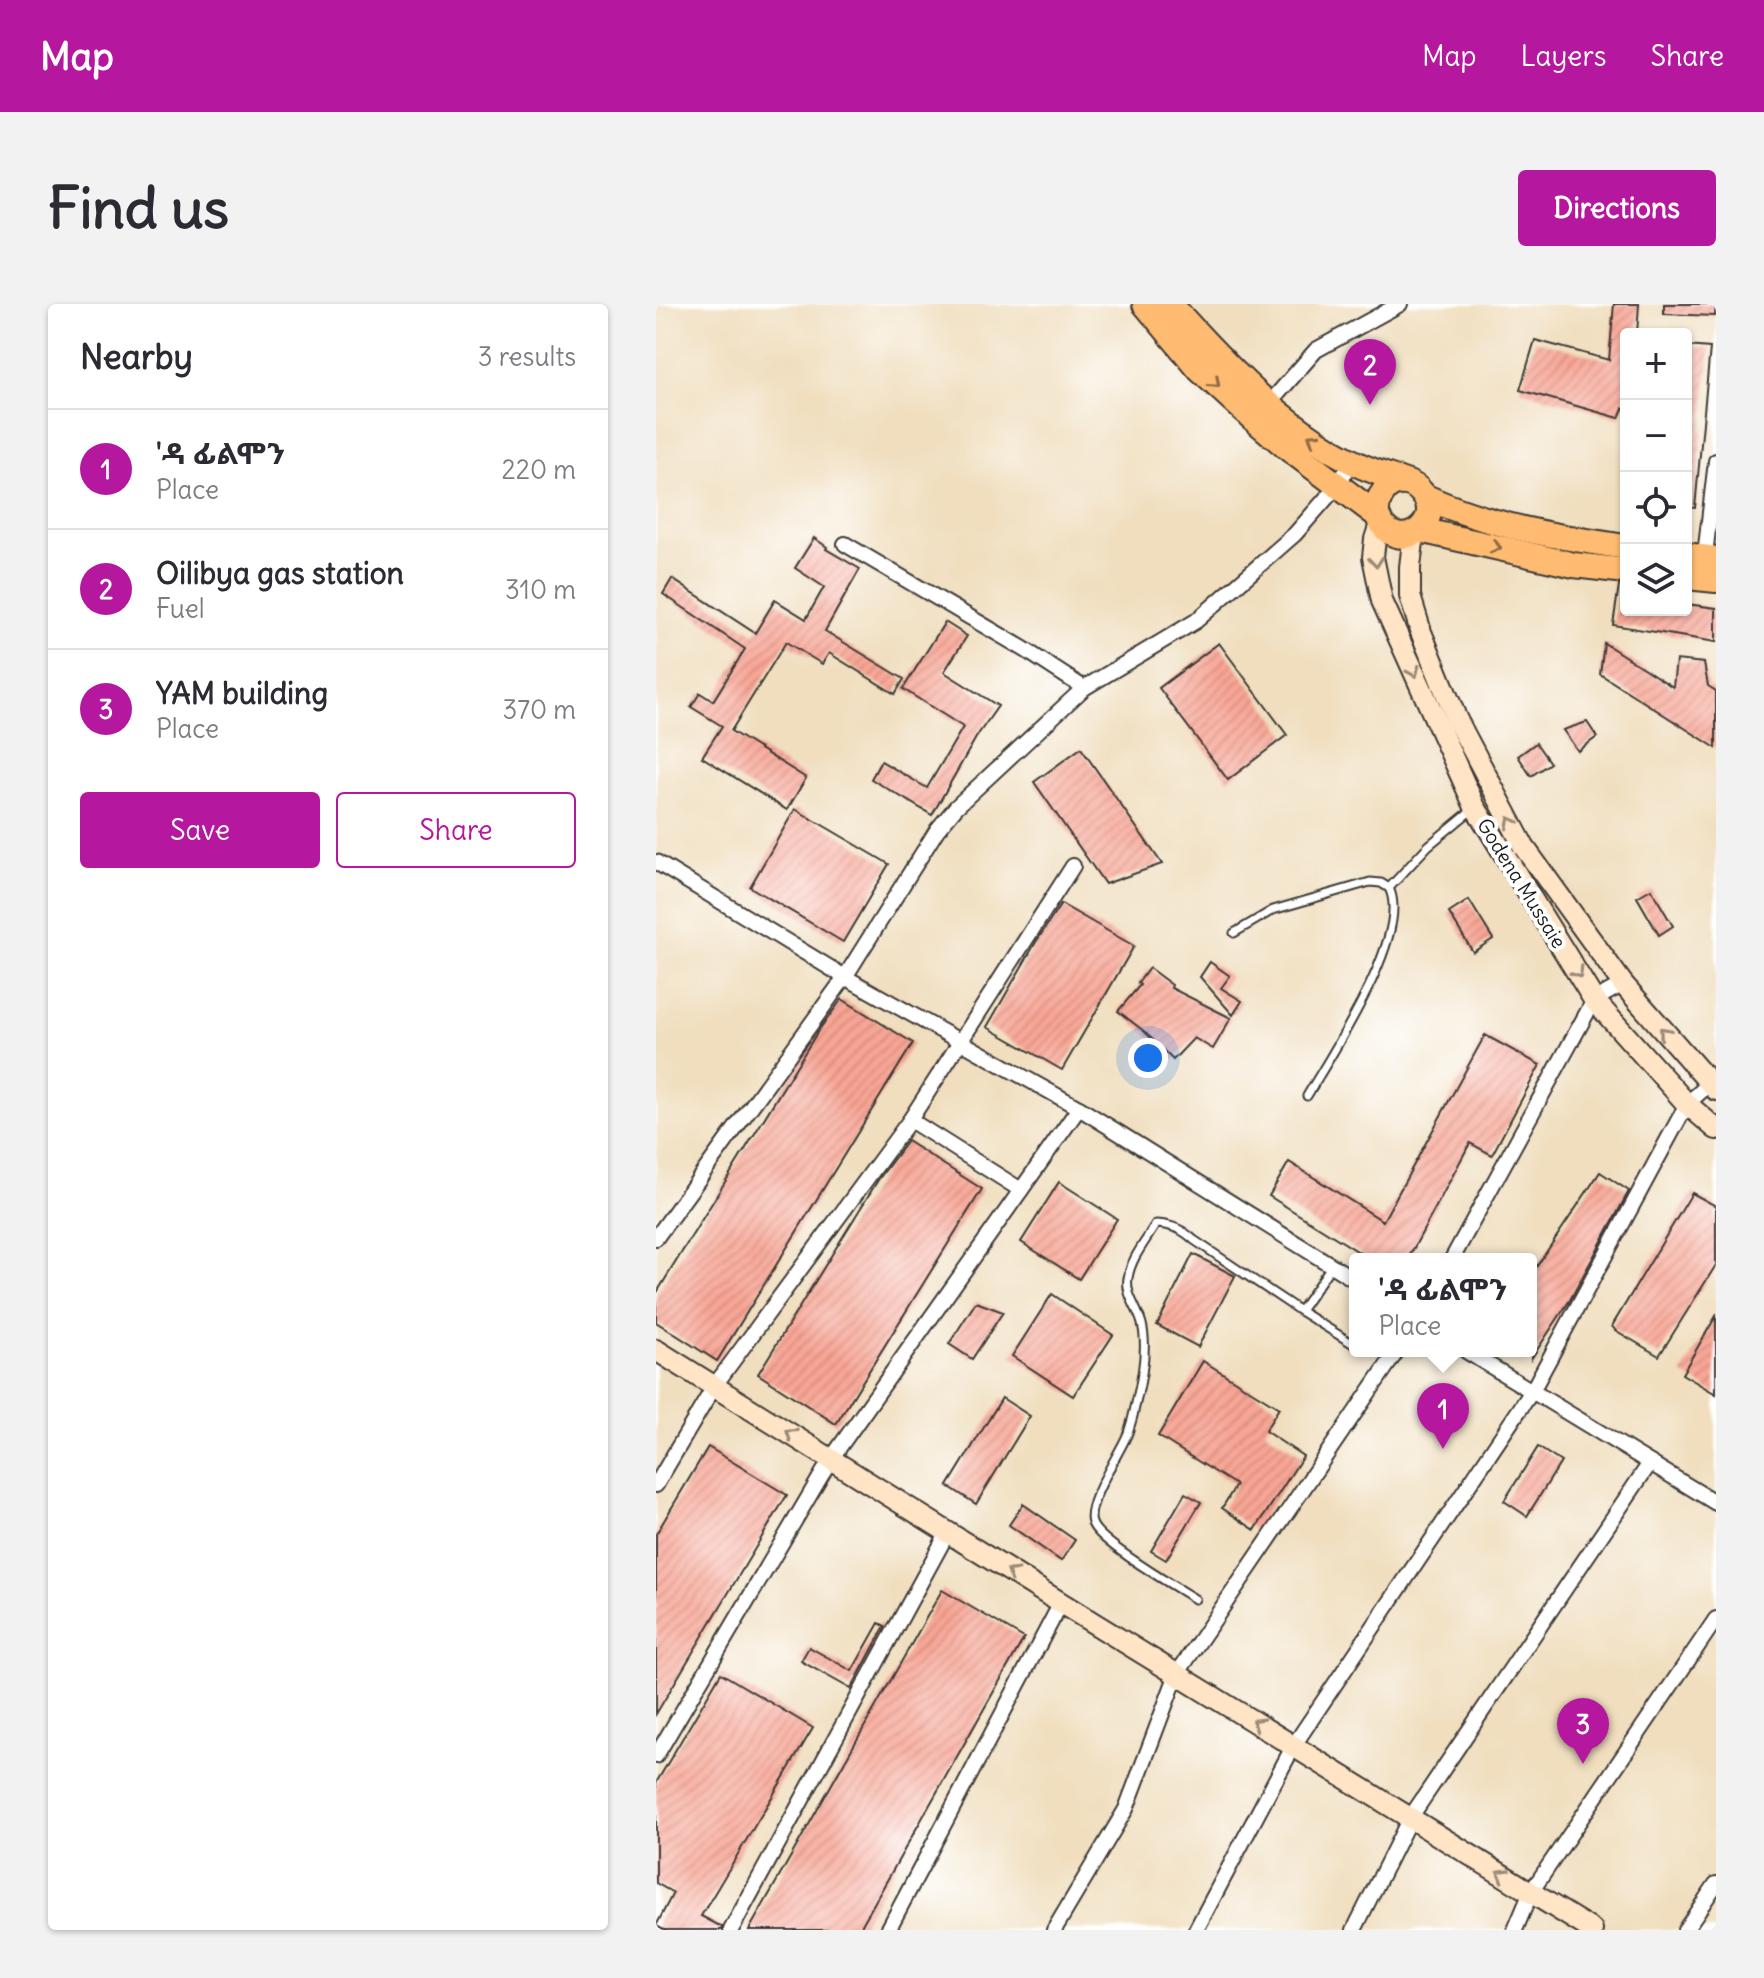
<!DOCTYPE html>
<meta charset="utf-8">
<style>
:root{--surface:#fff;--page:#f2f2f3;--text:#2b2b33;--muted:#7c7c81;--line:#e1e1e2;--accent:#b5179e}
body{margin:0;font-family:Delius,"Noto Sans Ethiopic",sans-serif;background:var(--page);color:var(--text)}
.controls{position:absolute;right:24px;top:24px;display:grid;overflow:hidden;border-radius:8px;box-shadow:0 2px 6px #0004}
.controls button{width:72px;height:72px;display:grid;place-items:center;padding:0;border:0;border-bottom:2px solid var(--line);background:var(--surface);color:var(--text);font:40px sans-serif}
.you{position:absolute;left:492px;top:754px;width:28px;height:28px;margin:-20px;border:6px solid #fff;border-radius:50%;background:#1a73e8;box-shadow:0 0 0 12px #1a73e833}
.badge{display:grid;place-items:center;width:52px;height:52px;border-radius:50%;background:var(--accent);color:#fff;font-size:26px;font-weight:700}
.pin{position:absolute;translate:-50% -66px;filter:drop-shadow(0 2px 4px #0008)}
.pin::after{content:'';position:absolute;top:42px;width:28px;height:24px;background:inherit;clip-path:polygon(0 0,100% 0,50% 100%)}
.popup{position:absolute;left:693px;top:949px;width:188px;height:104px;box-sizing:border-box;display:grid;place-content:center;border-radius:8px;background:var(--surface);filter:drop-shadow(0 2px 6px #0005);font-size:26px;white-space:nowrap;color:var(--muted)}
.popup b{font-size:30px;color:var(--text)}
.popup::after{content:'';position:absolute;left:50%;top:100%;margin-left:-16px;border:16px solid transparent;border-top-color:var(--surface)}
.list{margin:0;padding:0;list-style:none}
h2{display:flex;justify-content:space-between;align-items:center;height:104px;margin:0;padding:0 32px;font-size:34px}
h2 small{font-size:26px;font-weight:400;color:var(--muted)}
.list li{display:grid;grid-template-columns:52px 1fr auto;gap:24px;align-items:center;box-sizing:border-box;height:120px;padding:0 32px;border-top:2px solid var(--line)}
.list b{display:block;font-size:30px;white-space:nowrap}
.list p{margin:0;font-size:26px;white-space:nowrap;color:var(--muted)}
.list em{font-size:26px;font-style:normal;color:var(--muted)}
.actions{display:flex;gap:16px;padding:24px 32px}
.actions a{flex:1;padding:18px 0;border:2px solid var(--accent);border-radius:8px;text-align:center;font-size:28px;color:var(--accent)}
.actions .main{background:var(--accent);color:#fff}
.icon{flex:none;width:44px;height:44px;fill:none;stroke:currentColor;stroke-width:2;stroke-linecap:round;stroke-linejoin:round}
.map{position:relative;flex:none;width:1060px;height:1626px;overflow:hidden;border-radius:8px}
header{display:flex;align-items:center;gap:48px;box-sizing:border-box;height:112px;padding:0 40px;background:var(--accent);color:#fff}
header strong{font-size:38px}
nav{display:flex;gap:44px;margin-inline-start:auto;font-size:28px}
.intro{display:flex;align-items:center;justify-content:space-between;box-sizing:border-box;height:192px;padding:0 48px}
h1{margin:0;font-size:56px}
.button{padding:20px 36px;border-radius:8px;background:var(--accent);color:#fff;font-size:28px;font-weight:700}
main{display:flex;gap:48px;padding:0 48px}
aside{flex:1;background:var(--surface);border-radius:8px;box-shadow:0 2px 6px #0004}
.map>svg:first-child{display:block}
.building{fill:url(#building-hatch)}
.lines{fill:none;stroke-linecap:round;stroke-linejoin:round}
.lane-casing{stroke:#3c3934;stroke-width:11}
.street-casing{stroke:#3c3934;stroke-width:18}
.secondary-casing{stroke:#3c3934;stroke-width:24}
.primary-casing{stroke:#3c3934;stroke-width:28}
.lane{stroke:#fff;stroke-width:7}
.street{stroke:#fff;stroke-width:14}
.secondary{stroke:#ffe4c6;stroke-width:20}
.primary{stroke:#ffbb71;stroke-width:24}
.oneway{stroke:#8e6c46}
.oneway2{stroke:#998a7a}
.labels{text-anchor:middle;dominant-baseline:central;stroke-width:8;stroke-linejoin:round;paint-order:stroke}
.street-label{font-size:20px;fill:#1c1c1c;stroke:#fff}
</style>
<header>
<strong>Map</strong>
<nav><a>Map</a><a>Layers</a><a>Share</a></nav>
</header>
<div class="intro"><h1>Find us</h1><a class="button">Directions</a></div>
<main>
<aside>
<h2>Nearby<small>3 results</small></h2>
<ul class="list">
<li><span class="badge">1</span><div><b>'ዳ ፊልሞን</b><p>Place</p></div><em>220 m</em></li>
<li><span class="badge">2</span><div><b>Oilibya gas station</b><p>Fuel</p></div><em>310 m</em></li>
<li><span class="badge">3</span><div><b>YAM building</b><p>Place</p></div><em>370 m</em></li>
</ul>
<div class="actions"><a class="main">Save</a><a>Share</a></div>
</aside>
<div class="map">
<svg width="1060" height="1626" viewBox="0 0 1060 1626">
<defs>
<pattern id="building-hatch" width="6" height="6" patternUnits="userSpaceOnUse" patternTransform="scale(2)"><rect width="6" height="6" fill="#f8a594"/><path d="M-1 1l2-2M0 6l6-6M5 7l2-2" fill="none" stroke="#d48d7f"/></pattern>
</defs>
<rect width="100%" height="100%" fill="#fff"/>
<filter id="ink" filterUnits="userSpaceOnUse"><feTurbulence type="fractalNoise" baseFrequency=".0125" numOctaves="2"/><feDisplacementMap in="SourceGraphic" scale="16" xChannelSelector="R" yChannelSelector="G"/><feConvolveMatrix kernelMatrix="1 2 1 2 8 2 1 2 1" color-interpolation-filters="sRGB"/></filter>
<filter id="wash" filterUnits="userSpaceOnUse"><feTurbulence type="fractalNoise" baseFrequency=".006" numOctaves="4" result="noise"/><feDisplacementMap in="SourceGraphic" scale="32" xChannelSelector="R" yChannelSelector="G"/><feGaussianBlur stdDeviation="1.8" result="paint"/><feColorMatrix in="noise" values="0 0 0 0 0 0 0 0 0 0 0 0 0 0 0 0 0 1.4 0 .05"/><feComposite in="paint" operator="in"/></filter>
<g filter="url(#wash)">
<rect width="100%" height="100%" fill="#f0debe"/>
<g id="blocks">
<!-- building -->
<g class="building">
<polygon points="958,0 983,0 981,30 970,30 970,105 967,104 963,114 864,86 879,36 953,56"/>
<polygon points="1008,0 1060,0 1059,12 1008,10"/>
<polygon points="1030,42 1054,44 1039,204 1030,203"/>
<polygon points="158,234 171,243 170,245 204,265 169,327 248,375 239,390 173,349 166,360 130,338 75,427 150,474 131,506 46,453 66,422 35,403 44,389 57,397 89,345 7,290 16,275 99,329 119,296 150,315 168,283 139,264"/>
<polygon points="963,281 970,282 970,306 1030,306 1030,300 1060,304 1060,338 957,321"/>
<polygon points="289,318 311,332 288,368 342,402 321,432 276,511 215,475 225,457 271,484 307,423 247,385"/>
<polygon points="563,339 631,431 572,476 503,384"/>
<polygon points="948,339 1017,383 1020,356 1048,359 1052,382 1060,387 1060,444 944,370"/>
<polygon points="931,418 941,433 922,447 907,426"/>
<polygon points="880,439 894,459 875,472 862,452"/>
<polygon points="425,444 506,560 449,580 378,478"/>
<polygon points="139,505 233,560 187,638 94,583"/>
<polygon points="995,585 1017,622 1003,631 981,593"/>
<polygon points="813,596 837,635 817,648 793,609"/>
<polygon points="405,600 478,642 406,766 331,723 380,638"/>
<polygon points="554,658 574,672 565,684 586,697 577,711 544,673"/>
<polygon points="493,664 516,681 515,684 575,714 557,745 538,734 517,756 489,728 462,707 484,681 482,679"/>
<polygon points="186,695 257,739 61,1057 0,1018 0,990 162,727"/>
<polygon points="829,731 884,761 836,851 814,839 752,955 714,955 613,892 633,858 727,917"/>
<polygon points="251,837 326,885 180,1120 102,1070 222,876"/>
<polygon points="944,868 973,887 914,996 875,1055 875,971"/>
<polygon points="403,878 461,915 423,975 365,938"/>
<polygon points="1036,889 1060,902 1060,961 1003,1052 959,1026 956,1022"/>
<polygon points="537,950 579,972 542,1043 501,1021"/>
<polygon points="396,990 457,1031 417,1092 356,1052"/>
<polygon points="320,998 347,1008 316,1055 293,1040"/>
<polygon points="1060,1012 1060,1090 1026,1070"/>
<polygon points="547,1057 623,1104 609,1127 647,1152 599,1226 566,1204 580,1181 502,1132"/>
<polygon points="346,1094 374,1112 320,1200 292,1182"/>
<polygon points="52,1143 131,1191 0,1410 0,1230"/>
<polygon points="882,1143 905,1158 871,1212 848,1197"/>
<polygon points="529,1189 545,1198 510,1256 495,1247"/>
<polygon points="367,1200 419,1236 405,1257 353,1221"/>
<polygon points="286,1286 368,1334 203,1626 93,1626"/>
<polygon points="223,1319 229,1322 195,1385 145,1357 153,1343 196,1367"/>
<polygon points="65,1369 157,1424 45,1612 66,1623 65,1626 8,1626 0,1622 17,1589 0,1579 0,1479"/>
</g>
</g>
</g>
<g filter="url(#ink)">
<use href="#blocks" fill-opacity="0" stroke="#3c3934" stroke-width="2"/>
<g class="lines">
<defs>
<g id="lane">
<polyline points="578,629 617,606 714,578 725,579 733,584 772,542 818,504"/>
<path d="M651 792C675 751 756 629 733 584"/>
<polyline points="644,1007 676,961"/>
<path d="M539 1295C518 1282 442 1238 436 1219 429 1200 464 1149 472 1129 475 1120 478 1109 480 1099 486 1075 492 1044 486 1020 482 1004 469 991 472 974 475 954 490 937 500 920 516 921 526 925 538 936L644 1007 699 1041"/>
</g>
<g id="street">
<polyline points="612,101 660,46 744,0"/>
<polyline points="189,240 368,345 428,384"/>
<polyline points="1048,260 1060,157"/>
<polyline points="0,558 189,673 423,804 699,976"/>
<polyline points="254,816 365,886"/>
<polyline points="0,934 189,673 281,526 300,503 428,384 540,317 639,230 681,182 696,158"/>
<polyline points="796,955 938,696 967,680"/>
<polyline points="810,1047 1060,1199"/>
<polyline points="0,1181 59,1081 254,816 417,562"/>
<polyline points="0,1452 175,1155 423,804"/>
<polyline points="75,1626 292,1228"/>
<polyline points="232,1626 405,1299"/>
<polyline points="398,1626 470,1505 521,1370 741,1047"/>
<polyline points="540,1626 638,1441 876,1087 1031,800 1053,780"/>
<polyline points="698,1626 754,1514 994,1159"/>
<polyline points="859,1626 875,1588 1060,1315"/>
<polyline points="1029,1626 1060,1580"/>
</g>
<g id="secondary">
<polyline points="724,220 719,235 717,253 726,297 819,503 938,696 1031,800 1060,825"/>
<polyline points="758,229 754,263 754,292 765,328 801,416 868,543 967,680 1060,786"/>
<polyline points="0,1046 405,1299 936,1626"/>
</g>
<g id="primary">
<path d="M489 0 544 66 593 111 633 145 721 211C739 256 792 218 766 189 762 184 757 180 750 179 730 176 720 195 721 211"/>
<path d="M514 0C567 59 624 120 695 157 713 167 734 172 752 179"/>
<path d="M770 193C833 222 902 233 970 243"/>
<polyline points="764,226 918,261 970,267"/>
<polyline points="1030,251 1060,255"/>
<polyline points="1030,273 1060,276"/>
</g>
</defs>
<!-- lane casing -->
<use href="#lane" class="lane-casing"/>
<!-- street casing -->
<use href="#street" class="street-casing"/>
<!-- secondary casing -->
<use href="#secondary" class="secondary-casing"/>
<!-- primary casing -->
<use href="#primary" class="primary-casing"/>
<!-- lane -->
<use href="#lane" class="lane"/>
<!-- street -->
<use href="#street" class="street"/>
<!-- secondary -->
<use href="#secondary" class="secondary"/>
<!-- primary -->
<use href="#primary" class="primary"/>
</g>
<!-- one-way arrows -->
<defs><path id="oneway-chevron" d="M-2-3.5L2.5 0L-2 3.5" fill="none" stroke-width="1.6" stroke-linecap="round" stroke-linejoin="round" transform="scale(2)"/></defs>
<g class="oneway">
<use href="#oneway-chevron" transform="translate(559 79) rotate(42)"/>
<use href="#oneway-chevron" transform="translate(657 134) rotate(-147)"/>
<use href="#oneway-chevron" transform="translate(840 243) rotate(15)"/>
</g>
<g class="oneway2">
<use href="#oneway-chevron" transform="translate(720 258) rotate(85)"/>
<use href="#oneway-chevron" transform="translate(758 368) rotate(66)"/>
<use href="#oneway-chevron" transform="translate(855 518) rotate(-118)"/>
<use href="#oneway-chevron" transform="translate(922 669) rotate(58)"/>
<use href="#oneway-chevron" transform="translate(1008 728) rotate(-131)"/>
<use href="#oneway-chevron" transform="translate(135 1130) rotate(-147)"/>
<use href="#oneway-chevron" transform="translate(356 1269) rotate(-148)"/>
<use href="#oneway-chevron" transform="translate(601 1419) rotate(-148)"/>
<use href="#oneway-chevron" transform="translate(846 1570) rotate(-148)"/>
</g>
</g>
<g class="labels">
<!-- street labels -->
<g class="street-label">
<text transform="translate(866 579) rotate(58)">Godena Mussaie</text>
</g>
</g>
</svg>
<div class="controls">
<button>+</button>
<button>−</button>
<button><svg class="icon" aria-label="locate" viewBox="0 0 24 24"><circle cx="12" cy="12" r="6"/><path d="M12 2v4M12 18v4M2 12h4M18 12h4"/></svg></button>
<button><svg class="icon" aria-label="layers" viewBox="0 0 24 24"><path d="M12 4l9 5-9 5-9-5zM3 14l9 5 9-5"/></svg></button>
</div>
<div class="you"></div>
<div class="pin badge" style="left:787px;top:1145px">1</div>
<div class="popup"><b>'ዳ ፊልሞን</b>Place</div>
<div class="pin badge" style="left:714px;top:101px">2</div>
<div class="pin badge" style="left:927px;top:1460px">3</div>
</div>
</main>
